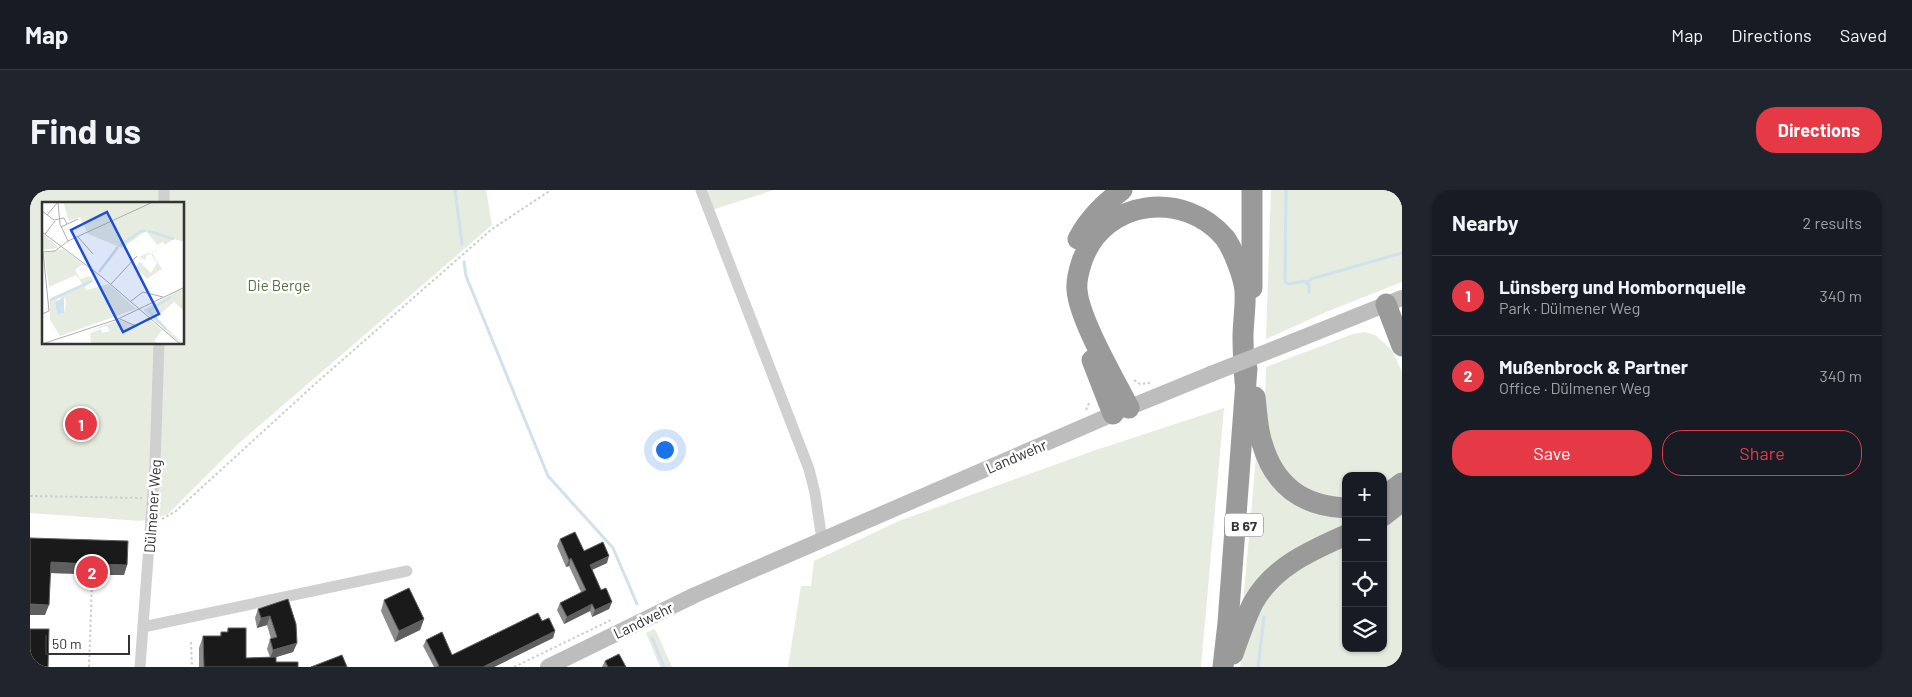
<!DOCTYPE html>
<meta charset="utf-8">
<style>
:root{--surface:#171b24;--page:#20242c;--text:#f1f3f6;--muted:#9ea1a6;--line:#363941;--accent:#e63946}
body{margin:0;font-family:Barlow,sans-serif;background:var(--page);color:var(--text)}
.controls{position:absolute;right:15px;bottom:15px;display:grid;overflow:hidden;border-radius:10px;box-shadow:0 1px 4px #0004}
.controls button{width:45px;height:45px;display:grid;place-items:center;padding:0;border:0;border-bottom:1px solid var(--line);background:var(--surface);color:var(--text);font:25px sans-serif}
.scale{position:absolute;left:15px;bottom:12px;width:85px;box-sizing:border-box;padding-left:5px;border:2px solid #333;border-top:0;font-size:14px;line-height:18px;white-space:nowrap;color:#333;-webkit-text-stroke:4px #fff;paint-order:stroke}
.you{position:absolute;left:634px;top:259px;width:18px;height:18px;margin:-12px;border:4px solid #fff;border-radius:50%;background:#1a73e8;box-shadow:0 0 0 8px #1a73e833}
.badge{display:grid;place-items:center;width:32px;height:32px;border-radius:50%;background:var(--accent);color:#fff;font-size:16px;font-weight:700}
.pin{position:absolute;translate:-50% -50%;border:2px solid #fff;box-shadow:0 1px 5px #0006}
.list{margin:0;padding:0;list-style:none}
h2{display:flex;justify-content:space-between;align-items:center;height:65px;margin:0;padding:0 20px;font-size:21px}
h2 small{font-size:16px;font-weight:400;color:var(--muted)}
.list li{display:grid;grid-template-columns:32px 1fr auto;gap:15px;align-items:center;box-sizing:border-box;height:80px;padding:0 20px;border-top:1px solid var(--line)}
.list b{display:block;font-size:19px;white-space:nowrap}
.list p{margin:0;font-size:16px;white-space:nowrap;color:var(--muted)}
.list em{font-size:16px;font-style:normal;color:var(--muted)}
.actions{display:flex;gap:10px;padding:15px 20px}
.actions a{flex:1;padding:11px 0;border:1px solid var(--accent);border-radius:20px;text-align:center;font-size:18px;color:var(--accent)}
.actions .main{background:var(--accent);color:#fff}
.icon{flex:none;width:28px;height:28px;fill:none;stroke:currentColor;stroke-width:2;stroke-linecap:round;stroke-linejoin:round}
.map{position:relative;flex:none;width:1372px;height:477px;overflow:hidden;border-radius:20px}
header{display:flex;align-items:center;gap:30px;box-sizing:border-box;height:70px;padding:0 25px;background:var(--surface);border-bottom:1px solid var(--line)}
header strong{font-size:24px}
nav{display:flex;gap:28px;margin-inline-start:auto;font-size:18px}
.intro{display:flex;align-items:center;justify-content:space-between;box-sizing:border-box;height:120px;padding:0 30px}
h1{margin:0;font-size:35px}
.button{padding:12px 22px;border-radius:20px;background:var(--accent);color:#fff;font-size:18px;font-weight:700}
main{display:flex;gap:30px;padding:0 30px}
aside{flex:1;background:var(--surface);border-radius:20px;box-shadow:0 1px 4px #0004}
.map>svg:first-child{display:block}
.green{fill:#e6ecdf;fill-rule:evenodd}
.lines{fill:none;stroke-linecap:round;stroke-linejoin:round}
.stream{stroke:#cfe2ee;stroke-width:3}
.path{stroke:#cdcdcd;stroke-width:2;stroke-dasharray:2.5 2.5;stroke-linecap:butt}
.street{stroke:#d0d0d0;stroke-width:11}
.secondary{stroke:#bdbdbd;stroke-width:16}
.highway{stroke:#9a9a9a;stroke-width:21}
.secondary-bridge{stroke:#bdbdbd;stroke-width:16}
.wall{fill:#8c8c8c}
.shaded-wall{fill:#5f5f5f}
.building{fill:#1a1a1a;stroke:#5f5f5f}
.labels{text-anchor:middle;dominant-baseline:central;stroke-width:5;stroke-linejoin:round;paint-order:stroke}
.shield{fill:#fff;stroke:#707070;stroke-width:1}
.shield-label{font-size:14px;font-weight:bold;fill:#333}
.park-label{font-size:15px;fill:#56703f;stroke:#fff}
.street-label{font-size:15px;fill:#333;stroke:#fff}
.inset-river{fill:none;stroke:#cfe2ee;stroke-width:2.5}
.inset-road{fill:none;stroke:#adadad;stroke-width:1}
.view{fill:#1d4ed8;fill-opacity:0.15;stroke:#1d4ed8;stroke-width:2.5}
.inset-edge{fill:none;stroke:#333;stroke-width:2.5}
</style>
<header>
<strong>Map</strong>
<nav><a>Map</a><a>Directions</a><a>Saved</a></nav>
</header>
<div class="intro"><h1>Find us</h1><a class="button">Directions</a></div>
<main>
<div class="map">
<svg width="1372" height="477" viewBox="0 0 1372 477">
<rect width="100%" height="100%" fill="#fff"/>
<!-- green -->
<g class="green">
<path d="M0 0H456L462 35 208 254 137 325 110 331 0 323ZM14 14H154V154H14Z"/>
<polygon points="680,0 744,0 682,20 675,1"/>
<polygon points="1241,0 1372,0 1372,92 1296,122 1236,149"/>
<polygon points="1335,142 1345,145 1362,160 1372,182 1372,284 1353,301 1353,286 1316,286 1316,313 1268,297 1243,263 1235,215 1236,177 1323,144"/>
<polygon points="1194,218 1171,477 758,477 771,396 781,396 784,371 869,331 1063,261"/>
<polygon points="1226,267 1235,276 1316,322 1316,339 1213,414"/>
<polygon points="1372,317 1372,477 1210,477 1214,453 1244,394 1316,351 1316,458 1353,458 1353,332"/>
<polygon points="624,439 626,441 642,477 630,477 616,443"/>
</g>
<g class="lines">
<!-- stream -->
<g class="stream">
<polyline points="425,0 432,54"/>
<polyline points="1256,0 1255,92 1259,94 1274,91 1279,95 1279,102"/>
<polyline points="434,72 436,86 518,286 583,358 607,414"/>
<polyline points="1276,93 1281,89 1372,63"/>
<polyline points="622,448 634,477"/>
<polyline points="1228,477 1234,427"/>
</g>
<!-- path -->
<g class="path">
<polyline points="1104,190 1110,194 1120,193"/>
<polyline points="1056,220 1060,211"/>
<polyline points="0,306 112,308"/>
<polyline points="132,329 146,321 285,194 462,39 521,0"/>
<polyline points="161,452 162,477"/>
<polyline points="59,477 62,392"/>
<polyline points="484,477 581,430"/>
</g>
<!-- street -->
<g class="street">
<polyline points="671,0 779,279 785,303 792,350"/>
<polyline points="134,14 134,0"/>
<polyline points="113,437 377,381"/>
<polyline points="110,477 125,274 129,154"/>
</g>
<!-- secondary -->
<g class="secondary">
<polyline points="1262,152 1372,108"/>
<polyline points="518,477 665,405 1083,224 1181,184"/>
</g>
<!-- highway -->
<g class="highway">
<path d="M1048 49C1059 28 1074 14 1092 0"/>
<polyline points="1222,98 1222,0"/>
<polyline points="1356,114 1372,156"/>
<polyline points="1062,170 1083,224"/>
<path d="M1225 207C1227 222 1227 238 1232 253 1244 295 1272 316 1316 318"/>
<path d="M1099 218C1085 190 1049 129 1047 100 1046 90 1049 80 1052 71 1074 8 1155 0 1195 48 1203 59 1214 87 1215 101 1216 116 1213 132 1213 147 1213 162 1214 177 1215 192"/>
<polyline points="1353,307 1372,293"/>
<polyline points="1353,326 1372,311"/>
<path d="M1203 464C1209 447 1215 429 1223 413 1243 377 1280 361 1316 345"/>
<polyline points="1193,477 1198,433 1217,178"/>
</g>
<!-- secondary-bridge -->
<polyline class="secondary-bridge" points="1181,184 1262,152"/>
</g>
<!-- wall -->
<g class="wall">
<polygon points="0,348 97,375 94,385 68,385 65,393 55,392 55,384 20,383 15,425"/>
<polygon points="530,349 577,373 562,380 571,400 582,412 579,419 562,427 560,421 534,434 527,420 530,413 551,402 539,376 536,377 527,356"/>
<polygon points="258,409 267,453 263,462 246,467 246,472 268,477 169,477 169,458 173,446 190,446 191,442 197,442 198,438 216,468 240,467 237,459 240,449 241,449 237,435 227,438 225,428 228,419"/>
<polygon points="354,410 394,429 390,440 365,452 351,421"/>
<polygon points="512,431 525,441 523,448 464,477 404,477 393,456 396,450 422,465"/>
<polygon points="575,471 596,477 572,477"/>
</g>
<!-- shaded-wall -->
<g class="shaded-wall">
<polygon points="579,366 577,373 557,382 560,375"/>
<polygon points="541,368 539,376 536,377 539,370"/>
<polygon points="21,372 59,374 55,384 17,383"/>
<polygon points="69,374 97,375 94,385 68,385 65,393 55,392 59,382"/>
<polygon points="582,412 579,419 562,427 565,420"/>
<polygon points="0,414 19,415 15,425 0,425"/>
<polygon points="562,414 560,421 534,434 537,427"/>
<polygon points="240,426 237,435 227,438 231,428"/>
<polygon points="394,429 390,440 365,452 369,441"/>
<polygon points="525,441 523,448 464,477 453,477"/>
<polygon points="267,453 263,462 240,469 243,460"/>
</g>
<!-- building -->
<g class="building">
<polygon points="545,342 554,361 573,352 579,366 560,375 571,400 576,398 582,412 565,420 562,414 537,427 530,413 556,400 541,368 539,370 530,349"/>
<polygon points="0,348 98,351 97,375 69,374 69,382 59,382 59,374 21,372 19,415 0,414"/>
<polygon points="379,398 394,429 369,441 354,410"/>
<polygon points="258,409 266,434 267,453 243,460 240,449 247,447 240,426 231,428 228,419"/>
<polygon points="508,423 512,431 519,428 525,441 453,477 407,477 409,476 396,450 412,442 422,465"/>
<polygon points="198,438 216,438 216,468 246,467 246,472 268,472 268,477 174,477 173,446 191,446 191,442 198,442"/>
<polygon points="0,439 19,439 18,477 0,477"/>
<polygon points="589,464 596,477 578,477 575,471"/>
<polygon points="312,465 317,477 281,477"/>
</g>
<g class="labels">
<!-- shield labels -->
<rect class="shield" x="1195" y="323.5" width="38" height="23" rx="4"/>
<g class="shield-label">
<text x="1214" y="335">B 67</text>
</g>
<!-- park labels -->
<g class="park-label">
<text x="249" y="95">Die Berge</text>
</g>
<!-- street labels -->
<g class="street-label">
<text transform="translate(986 266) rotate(-23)">Landwehr</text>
<text transform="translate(122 316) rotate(-86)">Dülmener Weg</text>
<text transform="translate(613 430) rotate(-26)">Landwehr</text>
</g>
</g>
<!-- overview -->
<g transform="translate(12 12)">
<rect width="142" height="142" fill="#fff"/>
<path d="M21 0H142V40L132 37 110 51 120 67 105 77 89 61 94 64 98 60 109 71 115 61 109 52 105 53 103 58 97 55 106 51 109 52 110 50 123 43 121 40 115 43 104 29 80 46 46 32 38 15 27 19ZM0 31 15 44 16 46 0 48ZM21 47 41 62 33 68 38 77 49 74 51 78 56 73 52 78 43 85 45 88 67 82 94 107 18 134 8 118V97L42 84 34 73 7 85 2 51ZM17 96H23L24 102 22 111 15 113 13 100ZM142 85V109L132 100 114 116 142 142H139L101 108ZM76 118 99 124 108 118 120 128 112 139 117 142H49L48 131 59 127 60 131 68 129 65 124 45 130Z" fill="#e6ecdf" fill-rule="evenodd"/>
<path d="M22 95V111L15 113 13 100Z" fill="#cfe2ee"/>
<path class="inset-river" d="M106 29 132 37M77 44 99 29H104M57 70 76 45M8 98 50 79M106 109 129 95M107 109 124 127"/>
<path class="inset-road" d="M16 0 18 22 26 39M0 9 12 18 22 16 25 22M5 13 16 0M19 25 36 17M0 30 60 75 138 142M3 32 13 19M36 35 51 52M0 50 13 49 26 39 111 0M69 82 95 54M89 99 101 90 121 95M0 112 7 109 1 49M78 117 94 124 108 115M0 142 76 117 143 85"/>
<path class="view" d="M65 10 117 112 81 130 29 28Z"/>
<rect width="142" height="142" class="inset-edge"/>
</g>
</svg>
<div class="controls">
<button>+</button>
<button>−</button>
<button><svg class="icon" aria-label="locate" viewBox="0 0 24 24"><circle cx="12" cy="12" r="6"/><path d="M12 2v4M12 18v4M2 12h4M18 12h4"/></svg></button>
<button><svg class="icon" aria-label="layers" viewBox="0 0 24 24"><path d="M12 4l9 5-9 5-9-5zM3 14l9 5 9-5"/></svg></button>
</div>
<div class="scale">50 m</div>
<div class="you"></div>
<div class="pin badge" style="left:51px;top:234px">1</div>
<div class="pin badge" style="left:62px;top:382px">2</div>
</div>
<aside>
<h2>Nearby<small>2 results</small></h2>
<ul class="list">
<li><span class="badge">1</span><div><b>Lünsberg und Hombornquelle</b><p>Park · Dülmener Weg</p></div><em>340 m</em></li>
<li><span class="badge">2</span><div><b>Mußenbrock &amp; Partner</b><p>Office · Dülmener Weg</p></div><em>340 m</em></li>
</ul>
<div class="actions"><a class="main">Save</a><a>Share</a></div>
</aside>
</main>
